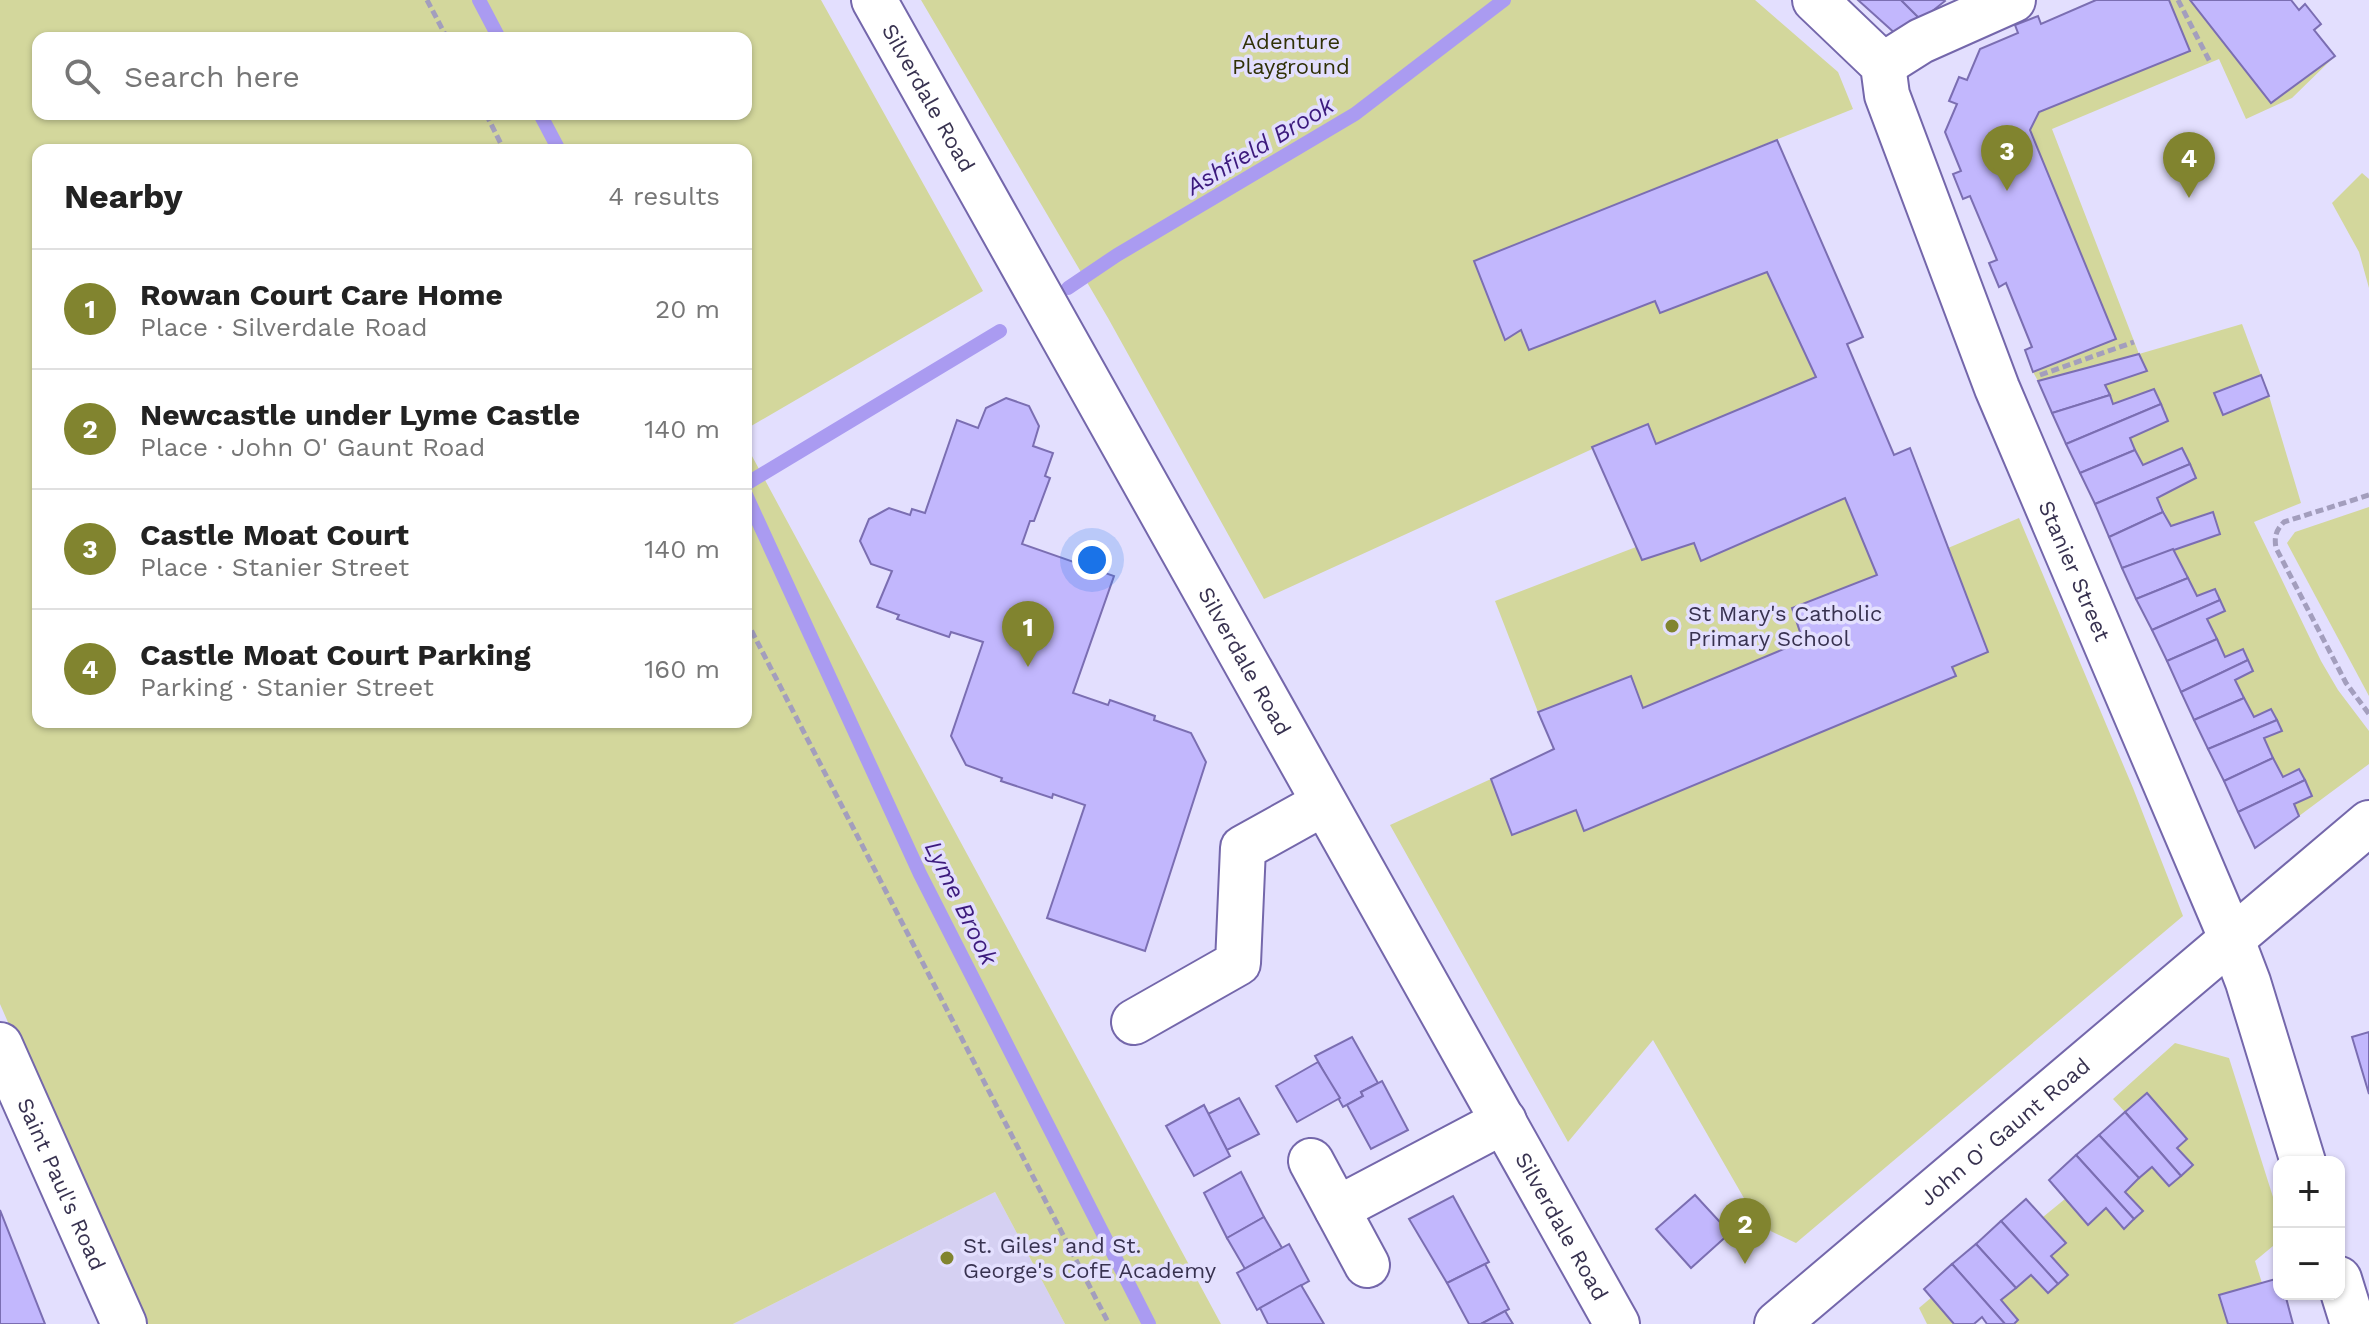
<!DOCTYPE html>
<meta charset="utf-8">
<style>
:root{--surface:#fff;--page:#f2f2f2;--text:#222;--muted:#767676;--line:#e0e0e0;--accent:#81842f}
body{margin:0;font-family:"Work Sans",sans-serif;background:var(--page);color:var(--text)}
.controls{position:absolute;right:24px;bottom:24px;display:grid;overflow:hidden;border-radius:16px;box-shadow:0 2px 6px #0004}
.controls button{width:72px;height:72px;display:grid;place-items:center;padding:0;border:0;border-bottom:2px solid var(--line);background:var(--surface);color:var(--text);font:40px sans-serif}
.you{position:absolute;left:1092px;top:560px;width:28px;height:28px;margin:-20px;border:6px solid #fff;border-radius:50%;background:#1a73e8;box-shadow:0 0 0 12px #1a73e833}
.badge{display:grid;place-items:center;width:52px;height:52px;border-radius:50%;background:var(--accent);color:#fff;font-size:26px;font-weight:700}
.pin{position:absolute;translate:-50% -66px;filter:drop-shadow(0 2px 4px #0008)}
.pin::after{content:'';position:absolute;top:42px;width:28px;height:24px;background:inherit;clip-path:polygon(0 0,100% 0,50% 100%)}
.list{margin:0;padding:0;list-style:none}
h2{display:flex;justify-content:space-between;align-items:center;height:104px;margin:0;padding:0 32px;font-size:34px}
h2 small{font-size:26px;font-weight:400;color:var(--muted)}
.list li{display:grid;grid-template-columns:52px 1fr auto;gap:24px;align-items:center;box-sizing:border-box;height:120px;padding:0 32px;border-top:2px solid var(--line)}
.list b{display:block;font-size:30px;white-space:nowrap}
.list p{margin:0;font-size:26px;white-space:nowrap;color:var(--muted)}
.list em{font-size:26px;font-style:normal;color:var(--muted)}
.icon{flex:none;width:44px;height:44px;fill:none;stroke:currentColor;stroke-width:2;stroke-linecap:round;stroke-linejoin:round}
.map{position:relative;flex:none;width:2369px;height:1324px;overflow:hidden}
.search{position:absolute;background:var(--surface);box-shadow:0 2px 6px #0004;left:32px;top:32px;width:720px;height:88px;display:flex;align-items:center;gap:20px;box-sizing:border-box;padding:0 28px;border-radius:16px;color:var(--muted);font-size:30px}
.panel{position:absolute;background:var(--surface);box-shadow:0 2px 6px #0004;left:32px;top:144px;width:720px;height:584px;border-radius:16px}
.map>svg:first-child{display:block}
.built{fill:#d5d0f2}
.green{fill:#d3d79c;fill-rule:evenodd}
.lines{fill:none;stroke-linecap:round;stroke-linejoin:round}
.stream{stroke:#aa9bf1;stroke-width:14}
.building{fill:#c2b7fd;stroke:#7b6eb2;stroke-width:2}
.minor-casing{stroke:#7467ab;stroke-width:48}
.secondary-casing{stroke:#7467ab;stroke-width:48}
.path{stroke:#a39ebd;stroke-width:5;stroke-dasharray:8 4;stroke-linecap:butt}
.minor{stroke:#fff;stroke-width:44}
.secondary{stroke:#fff;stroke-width:44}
.poi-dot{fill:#81842f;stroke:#e3dffe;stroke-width:3}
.labels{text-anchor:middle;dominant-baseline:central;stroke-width:7;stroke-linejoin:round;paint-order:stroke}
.park-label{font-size:22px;fill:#303106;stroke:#e3dffe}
.street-label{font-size:22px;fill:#383250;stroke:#e3dffe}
.poi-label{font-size:22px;fill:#383250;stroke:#e3dffe;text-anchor:start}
.water-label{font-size:24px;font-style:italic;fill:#3c1a7d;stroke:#e3dffe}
</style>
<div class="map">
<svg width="2369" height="1324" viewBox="0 0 2369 1324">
<rect width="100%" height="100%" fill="#e3dffe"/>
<!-- built -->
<polygon class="built" points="995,1192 1065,1324 733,1324"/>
<!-- green -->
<g class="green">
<path d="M0 0H821L983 291 746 429V150H38V722H746V445L1221 1324H1065L995 1192 733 1324H140L0 1004ZM38 38H746V114H38Z"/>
<polygon points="921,0 1755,0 1838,72 1853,109 1474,261 1504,339 1521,330 1529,350 1655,301 1660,313 1767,272 1816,377 1656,444 1647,424 1264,599 1108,318"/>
<polygon points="2169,0 2190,0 2271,103 2335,56 2292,98 2246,119 2219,59 2052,129 2139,354 2242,324 2261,375 2214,394 2223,414 2269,396 2301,503 2254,522 2321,661 2338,690 2369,731 2369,764 2299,816 2294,804 2312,795 2299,769 2283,777 2264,738 2282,730 2271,709 2254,717 2235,680 2253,671 2242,649 2225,657 2207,619 2225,611 2215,589 2197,596 2173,549 2171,526 2130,438 2168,421 2154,389 2113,404 2105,385 2147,371 2139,355 2038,381 2033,372 2116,339 2030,130 2039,112 2189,51"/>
<polygon points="2362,173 2369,179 2369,288 2359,252 2332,203"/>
<polygon points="1845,498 1877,575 1793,608 1803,641 1643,708 1631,677 1538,712 1495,601 1636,547 1642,560 1694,543 1702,561"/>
<polygon points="2369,507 2369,696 2287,543 2295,532"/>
<polygon points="2019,518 2133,788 2183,916 1796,1243 1760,1226 1653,1040 1568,1142 1390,825 1491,779 1512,835 1576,810 1585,831 1956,676 1952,667 1988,652 1948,548"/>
<polygon points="2175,1043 2229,1058 2279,1216 2279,1241 2255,1261 2262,1283 2220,1295 2228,1324 2014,1324 2018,1320 2001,1300 2031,1275 2048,1293 2068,1275 2051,1256 2066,1243 2043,1217 2065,1199 2088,1225 2106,1208 2124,1228 2125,1192 2152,1167 2169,1186 2192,1166 2177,1148 2187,1139 2147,1093 2125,1112 2113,1099"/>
<polygon points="1932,1297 1954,1324 1927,1324 1919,1308"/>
</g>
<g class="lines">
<!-- stream -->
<g class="stream">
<polyline points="479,0 499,38"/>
<polyline points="540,114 559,150"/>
<polyline points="1068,288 1117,255 1355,114 1504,0"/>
<polyline points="746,484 1000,331"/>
<polyline points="746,495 920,874 1149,1324"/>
</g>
</g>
<!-- building -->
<g class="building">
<polygon points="1858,0 1901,0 1921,20 1898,36"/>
<polygon points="1901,0 1944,0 1945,1 1921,20"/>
<polygon points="2096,0 2169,0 2190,51 2039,112 2030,130 2116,339 2033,372 2025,350 2032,347 2006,283 1999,287 1989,263 1997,260 1970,196 1963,199 1953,174 1961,171 1945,132 1957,104 1949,101 1959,77 1967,80 1980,49 2018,33 2015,25 2038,16 2041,24"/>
<polygon points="2190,0 2291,0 2299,10 2305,4 2321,24 2314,30 2335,56 2271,103"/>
<polygon points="1777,140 1863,337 1847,344 1894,455 1910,448 1988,652 1952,667 1956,676 1584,831 1576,810 1512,835 1491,779 1554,749 1538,712 1631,676 1643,708 1803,641 1792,608 1877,575 1845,498 1701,561 1694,543 1642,560 1592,447 1648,424 1656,444 1816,377 1767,272 1660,313 1655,301 1529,350 1521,330 1505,340 1474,261"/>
<polygon points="2139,354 2147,371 2105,385 2110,395 2052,413 2038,381"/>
<polygon points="2261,375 2269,396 2223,415 2214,393"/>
<polygon points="2154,389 2161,404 2066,444 2052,413 2110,395 2113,404"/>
<polygon points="1006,398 1029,406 1039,426 1033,446 1053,453 1045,476 1050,478 1034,521 1030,521 1022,544 1114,576 1073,693 1108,705 1110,700 1155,716 1154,720 1191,733 1206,762 1145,951 1047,918 1085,805 1053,794 1052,798 1001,781 1002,778 966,765 951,736 983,642 951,632 949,637 897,619 899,615 877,607 892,571 871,564 860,541 869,519 889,508 910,515 912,509 925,513 957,420 978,428 986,408"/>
<polygon points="2161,404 2168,421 2130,438 2135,450 2080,473 2066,444"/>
<polygon points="2182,448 2190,464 2095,504 2080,473 2135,450 2143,465"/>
<polygon points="2190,464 2196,478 2157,498 2163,512 2109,537 2095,504"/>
<polygon points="2163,512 2171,526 2213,512 2220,534 2122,568 2109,537"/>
<polygon points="2173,549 2188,578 2136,599 2122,568"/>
<polygon points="2188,578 2197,596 2215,589 2220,600 2152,630 2136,599"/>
<polygon points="2220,600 2225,611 2207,619 2217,639 2167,661 2152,630"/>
<polygon points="2217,639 2225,657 2243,649 2248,660 2181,692 2167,661"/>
<polygon points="2248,660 2253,671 2235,680 2244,698 2194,720 2181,692"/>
<polygon points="2244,698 2254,717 2271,709 2277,720 2208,749 2194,720"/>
<polygon points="2277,720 2282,731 2264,738 2273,758 2224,781 2208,749"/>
<polygon points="2273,758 2283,777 2299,769 2305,780 2238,812 2224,781"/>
<polygon points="2305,780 2312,796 2294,804 2299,816 2255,848 2238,812"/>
<polygon points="2369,1032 2369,1094 2352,1037"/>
<polygon points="1352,1037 1378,1083 1361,1092 1363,1096 1343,1107 1315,1056"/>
<polygon points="1318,1062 1340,1098 1297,1122 1276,1086"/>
<polygon points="1382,1081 1408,1130 1371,1149 1347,1105 1363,1096 1361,1092"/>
<polygon points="2147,1093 2187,1139 2177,1148 2193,1165 2181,1176 2125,1112"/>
<polygon points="1239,1098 1259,1134 1227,1150 1208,1114"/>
<polygon points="1204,1105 1230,1156 1194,1176 1166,1126"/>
<polygon points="2125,1112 2181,1176 2169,1186 2152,1167 2139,1178 2099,1135"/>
<polygon points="2099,1135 2139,1178 2125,1192 2143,1211 2134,1219 2076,1155"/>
<polygon points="2076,1155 2134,1219 2124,1229 2106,1208 2088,1225 2049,1180"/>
<polygon points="1241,1172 1264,1217 1227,1238 1204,1193"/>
<polygon points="1695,1195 1730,1233 1691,1268 1656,1229"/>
<polygon points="1453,1196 1489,1262 1447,1283 1409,1219"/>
<polygon points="2026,1199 2066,1243 2051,1256 2068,1275 2058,1284 2001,1221"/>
<polygon points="0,1210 45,1324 0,1324"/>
<polygon points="1264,1217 1282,1248 1245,1269 1227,1238"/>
<polygon points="2001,1221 2058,1284 2048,1293 2031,1275 2016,1288 1976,1244"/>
<polygon points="1289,1244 1309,1281 1257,1310 1237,1273"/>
<polygon points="1976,1244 2016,1288 2001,1300 2018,1320 2014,1324 2005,1324 1952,1264"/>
<polygon points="1485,1264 1509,1309 1481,1324 1469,1324 1447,1283"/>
<polygon points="1952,1264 2005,1324 1987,1324 1982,1317 1974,1324 1954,1324 1924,1289"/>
<polygon points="2279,1278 2279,1294 2285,1294 2293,1324 2228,1324 2219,1295"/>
<polygon points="1301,1285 1324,1324 1268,1324 1260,1308"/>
<polygon points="1505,1311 1513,1324 1481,1324"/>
</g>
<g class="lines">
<defs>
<g id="minor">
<path id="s1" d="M1815 0 1883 65 1887 95 1997 388 2232 940 2248 982 2303 1162"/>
<polyline points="1883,65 1921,41 2013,0"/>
<polyline points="1134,1022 1238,963 1243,848 1324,803"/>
<path id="s2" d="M0 1045 124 1324"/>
<polyline points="1311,1161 1367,1265"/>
<polyline points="1337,1209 1504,1121"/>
<polyline points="2339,1279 2353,1324"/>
<path id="s3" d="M1777 1324 2369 823"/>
</g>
<g id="secondary">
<path id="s4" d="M874 0 1617 1324"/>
</g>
</defs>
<!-- minor casing -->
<use href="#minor" class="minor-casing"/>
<!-- secondary casing -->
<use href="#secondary" class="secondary-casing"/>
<!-- path -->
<g class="path">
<polyline points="427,0 447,38"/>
<polyline points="2178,0 2210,62"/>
<polyline points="486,114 504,150"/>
<polyline points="2040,375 2134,342"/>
<path d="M2369 495 2284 522C2276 530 2274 537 2276 548L2346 683 2369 714"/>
<polyline points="746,620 1109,1324"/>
</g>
<!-- minor -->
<use href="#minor" class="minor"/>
<!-- secondary -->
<use href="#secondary" class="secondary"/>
</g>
<!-- markers -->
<g class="poi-dot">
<circle cx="1672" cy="626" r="8"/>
<circle cx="947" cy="1258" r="8"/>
</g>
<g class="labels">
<!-- park labels -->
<g class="park-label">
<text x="1291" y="41">Adenture<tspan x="1291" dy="25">Playground</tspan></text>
</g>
<!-- street labels -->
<g class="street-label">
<text stroke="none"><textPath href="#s4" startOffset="112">Silverdale Road</textPath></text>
<text stroke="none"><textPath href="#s1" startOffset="636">Stanier Street</textPath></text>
<text stroke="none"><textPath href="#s4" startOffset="758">Silverdale Road</textPath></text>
<text stroke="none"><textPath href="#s3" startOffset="298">John O' Gaunt Road</textPath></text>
<text stroke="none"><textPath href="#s2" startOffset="152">Saint Paul's Road</textPath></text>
<text stroke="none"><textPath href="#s4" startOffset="1406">Silverdale Road</textPath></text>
</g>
<!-- poi labels -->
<g class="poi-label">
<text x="1688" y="613">St Mary's Catholic<tspan x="1688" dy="25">Primary School</tspan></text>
<text x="963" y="1245">St. Giles' and St.<tspan x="963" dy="25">George's CofE Academy</tspan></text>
</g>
<!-- water labels -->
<g class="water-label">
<text transform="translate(1260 146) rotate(-31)">Ashfield Brook</text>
<text transform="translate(961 903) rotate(64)">Lyme Brook</text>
</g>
</g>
</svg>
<div class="controls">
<button>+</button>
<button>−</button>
</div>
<div class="you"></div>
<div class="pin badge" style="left:1028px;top:667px">1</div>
<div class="pin badge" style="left:1745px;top:1264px">2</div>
<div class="pin badge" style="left:2007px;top:191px">3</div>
<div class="pin badge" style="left:2189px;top:198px">4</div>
<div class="search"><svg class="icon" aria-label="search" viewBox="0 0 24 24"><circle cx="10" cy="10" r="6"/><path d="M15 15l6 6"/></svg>Search here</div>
<section class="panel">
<h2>Nearby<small>4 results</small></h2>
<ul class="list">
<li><span class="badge">1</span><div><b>Rowan Court Care Home</b><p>Place · Silverdale Road</p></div><em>20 m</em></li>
<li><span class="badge">2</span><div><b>Newcastle under Lyme Castle</b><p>Place · John O' Gaunt Road</p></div><em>140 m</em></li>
<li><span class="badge">3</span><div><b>Castle Moat Court</b><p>Place · Stanier Street</p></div><em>140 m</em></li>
<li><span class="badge">4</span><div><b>Castle Moat Court Parking</b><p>Parking · Stanier Street</p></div><em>160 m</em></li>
</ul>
</section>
</div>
